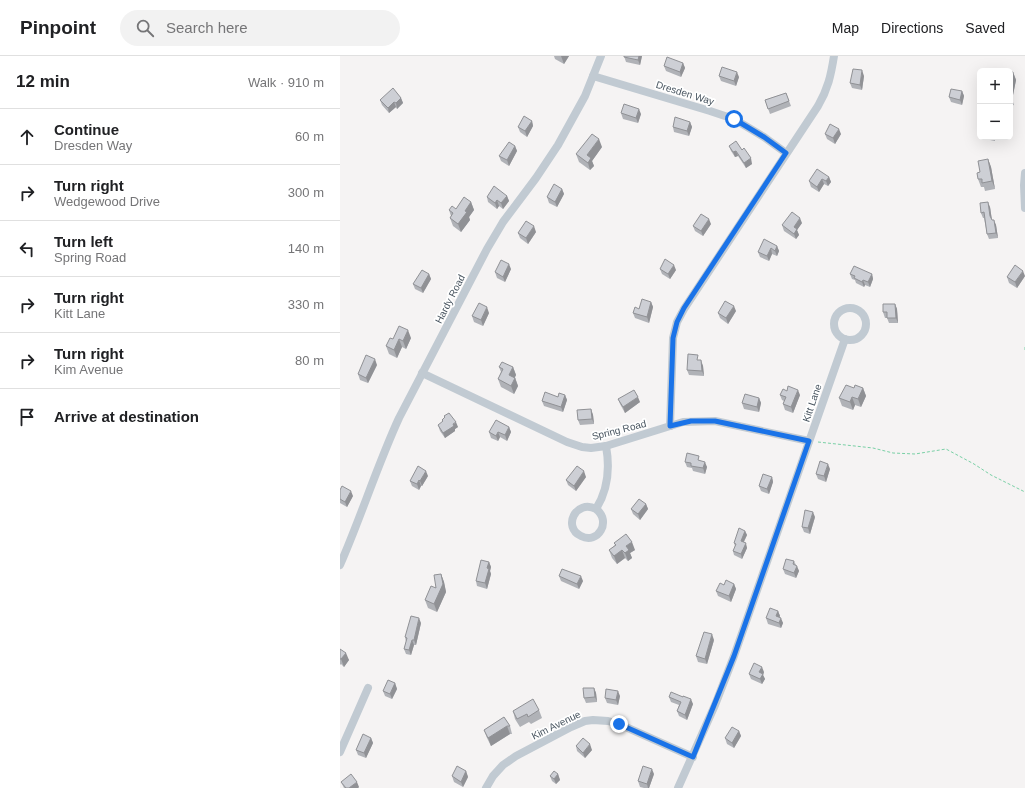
<!DOCTYPE html>
<meta charset="utf-8">
<style>
:root{--surface:#fff;--page:#f2f2f2;--text:#202124;--muted:#757577;--line:#e0e0e0}
body{margin:0;font-family:Helvetica,sans-serif;background:var(--page);color:var(--text)}
.controls{position:absolute;right:12px;top:12px;display:grid;overflow:hidden;border-radius:6px;box-shadow:0 4px 16px #0002}
.controls button{width:36px;height:36px;display:grid;place-items:center;padding:0;border:0;border-bottom:1px solid var(--line);background:var(--surface);color:var(--text);font:20px sans-serif}
.stop{position:absolute;width:12px;height:12px;margin:-9px;border:3px solid #1a73e8;border-radius:50%;background:#fff}
.stop.end{background:#1a73e8;border-color:#fff;box-shadow:0 1px 4px #0008}
.list{margin:0;padding:0;list-style:none}
h2{display:flex;justify-content:space-between;align-items:center;height:52px;margin:0;padding:0 16px;font-size:17px}
h2 small{font-size:13px;font-weight:400;color:var(--muted)}
.list li{display:grid;grid-template-columns:26px 1fr auto;gap:12px;align-items:center;box-sizing:border-box;height:56px;padding:0 16px;border-top:1px solid var(--line)}
.list b{display:block;font-size:15px;white-space:nowrap}
.list p{margin:0;font-size:13px;white-space:nowrap;color:var(--muted)}
.list em{font-size:13px;font-style:normal;color:var(--muted)}
.icon{flex:none;width:22px;height:22px;fill:none;stroke:currentColor;stroke-width:2;stroke-linecap:round;stroke-linejoin:round}
.map{position:relative;flex:none;width:685px;height:732px;overflow:hidden}
header{display:flex;align-items:center;gap:24px;box-sizing:border-box;height:56px;padding:0 20px;background:var(--surface);border-bottom:1px solid var(--line)}
header strong{font-size:19px}
nav{display:flex;gap:22px;margin-inline-start:auto;font-size:14px}
.search{width:280px;height:36px;background:var(--page);display:flex;align-items:center;gap:10px;box-sizing:border-box;padding:0 14px;border-radius:22px;color:var(--muted);font-size:15px}
main{display:flex}
aside{flex:1;background:var(--surface)}
.map>svg:first-child{display:block}
.lines{fill:none;stroke-linecap:round;stroke-linejoin:round}
.path{stroke:#7ad0a6;stroke-width:1;stroke-dasharray:3 2;stroke-linecap:butt}
.minor{stroke:#c1cad2;stroke-width:8}
.wall{fill:#b0b2b7}
.shaded-wall{fill:#909195}
.building{fill:#cdcfd5;stroke:#909195}
.route{stroke:#1a73e8;stroke-width:5}
.labels{text-anchor:middle;dominant-baseline:central;stroke-width:3.5;stroke-linejoin:round;paint-order:stroke}
.street-label{font-size:10px;fill:#4a5661;stroke:#fff}
</style>
<header>
<strong>Pinpoint</strong>
<div class="search"><svg class="icon" aria-label="search" viewBox="0 0 24 24"><circle cx="10" cy="10" r="6"/><path d="M15 15l6 6"/></svg>Search here</div>
<nav><a>Map</a><a>Directions</a><a>Saved</a></nav>
</header>
<main>
<aside>
<h2>12 min<small>Walk · 910 m</small></h2>
<ul class="list">
<li><svg class="icon" aria-label="ahead" viewBox="0 0 24 24"><path d="M12 20V5M6 11l6-6 6 6"/></svg><div><b>Continue</b><p>Dresden Way</p></div><em>60 m</em></li>
<li><svg class="icon" aria-label="right" viewBox="0 0 24 24"><path d="M7 20v-9h11M14 6l5 5-5 5"/></svg><div><b>Turn right</b><p>Wedgewood Drive</p></div><em>300 m</em></li>
<li><svg class="icon" aria-label="left" viewBox="0 0 24 24"><path d="M17 20v-9H6M10 6l-5 5 5 5"/></svg><div><b>Turn left</b><p>Spring Road</p></div><em>140 m</em></li>
<li><svg class="icon" aria-label="right" viewBox="0 0 24 24"><path d="M7 20v-9h11M14 6l5 5-5 5"/></svg><div><b>Turn right</b><p>Kitt Lane</p></div><em>330 m</em></li>
<li><svg class="icon" aria-label="right" viewBox="0 0 24 24"><path d="M7 20v-9h11M14 6l5 5-5 5"/></svg><div><b>Turn right</b><p>Kim Avenue</p></div><em>80 m</em></li>
<li><svg class="icon" aria-label="arrive" viewBox="0 0 24 24"><path d="M6 21V4h12l-3 4 3 4H6"/></svg><div><b>Arrive at destination</b></div></li>
</ul>
</aside>
<div class="map">
<svg width="685" height="732" viewBox="0 0 685 732">
<rect width="100%" height="100%" fill="#f5f3f3"/>
<g class="lines">
<!-- path -->
<g class="path">
<polyline points="685,291 685,294"/>
<polyline points="478,386 533,392 553,397 575,398 606,393 634,408 651,419 685,436"/>
</g>
<!-- minor -->
<g class="minor">
<polyline points="253,20 370,55 394,63 424,81 446,97"/>
<polyline points="685,117 684,129 685,152"/>
<circle cx="510" cy="268" r="16"/>
<polyline points="82,317 227,386 242,391 251,392 266,390 343,366 375,365 469,385"/>
<path d="M330 370 333 282 337 266 344 253 478 50C488 33 491 19 494 0"/>
<path d="M256 453C236 443 222 471 241 480 258 489 272 465 256 453 268 434 270 412 266 390"/>
<path d="M0 509C21 461 37 410 59 362L147 193 163 166 196 122 218 89 245 40 261 0"/>
<polyline points="0,696 28,632"/>
<polyline points="146,732 153,720 163,709 176,700 231,671 245,665 253,664 268,665 279,668 353,701"/>
<polyline points="338,732 375,649 394,600 505,283"/>
</g>
</g>
<!-- wall -->
<g class="wall">
<polygon points="214,0 229,0 224,8 215,3"/>
<polygon points="284,0 302,0 300,9 286,6"/>
<polygon points="343,7 345,12 341,21 326,15 324,10"/>
<polygon points="670,16 673,16 676,24 672,44 674,49 670,50"/>
<polygon points="379,20 399,21 396,30 381,25"/>
<polygon points="524,20 522,34 512,32 510,27"/>
<polygon points="622,35 624,40 622,49 611,46 609,41"/>
<polygon points="446,37 451,50 430,58 425,44"/>
<polygon points="61,42 63,47 57,53 56,51 49,57 42,49 40,44"/>
<polygon points="281,57 301,58 298,67 283,63"/>
<polygon points="192,65 193,70 187,81 180,76 178,71"/>
<polygon points="350,66 352,71 349,80 334,76 333,71"/>
<polygon points="485,78 501,78 495,88 487,83"/>
<polygon points="644,81 655,81 655,85 645,83"/>
<polygon points="175,90 177,95 169,110 161,105 159,100"/>
<polygon points="389,90 402,94 412,108 406,112 398,100 395,101 391,95"/>
<polygon points="262,91 252,105 254,110 250,114 239,106 236,98"/>
<polygon points="648,103 651,111 655,133 645,135 644,131 641,131 638,123 640,116"/>
<polygon points="489,121 491,126 488,130 484,128 479,136 471,131 469,125"/>
<polygon points="222,133 224,138 217,151 209,147 207,141"/>
<polygon points="167,140 169,145 163,153 159,150 157,153 148,146 147,141"/>
<polygon points="131,146 134,154 129,161 130,164 121,176 113,170 110,162 111,160 109,154 116,153"/>
<polygon points="650,151 652,164 656,169 658,182 649,183 647,178 644,162 643,162 641,157"/>
<polygon points="462,167 457,174 459,179 456,183 444,175 442,169"/>
<polygon points="371,168 363,180 355,175 353,170"/>
<polygon points="196,176 188,188 180,182 178,177"/>
<polygon points="437,190 439,195 437,200 432,198 429,205 420,201 418,196"/>
<polygon points="171,213 165,226 157,222 155,216"/>
<polygon points="320,213 336,214 330,223 322,218"/>
<polygon points="89,218 91,223 83,237 75,233 73,228"/>
<polygon points="510,218 532,218 533,223 530,231 525,229 524,231 516,227 515,224 512,223"/>
<polygon points="685,220 677,232 669,227 667,221"/>
<polygon points="311,246 313,251 309,267 295,262 293,257"/>
<polygon points="555,248 557,253 558,267 549,267 547,262 545,262 543,256"/>
<polygon points="396,255 388,268 380,262 378,257"/>
<polygon points="149,257 143,270 134,266 132,260"/>
<polygon points="71,282 66,293 62,291 57,302 49,298 46,290 53,283"/>
<polygon points="360,304 363,310 364,320 349,319 347,314"/>
<polygon points="37,309 28,327 20,324 18,318"/>
<polygon points="159,311 173,311 176,319 175,321 178,330 174,338 161,331 158,323 161,316"/>
<polygon points="514,332 523,332 526,340 521,351 515,349 513,354 502,350 499,342"/>
<polygon points="225,339 227,344 223,356 204,350 202,345"/>
<polygon points="440,339 460,339 453,357 445,354 443,348 444,345 442,344"/>
<polygon points="419,342 421,347 419,356 404,353 402,347"/>
<polygon points="278,343 300,346 285,357 280,348"/>
<polygon points="251,353 253,359 254,368 240,369 238,364"/>
<polygon points="104,360 118,371 115,373 115,375 105,382 100,375 98,369 103,366 102,364 105,362"/>
<polygon points="169,371 171,376 167,385 160,381 158,385 151,382 149,376"/>
<polygon points="361,405 367,411 365,418 353,415 352,412 347,411 345,406"/>
<polygon points="490,413 486,426 478,423 476,418"/>
<polygon points="88,420 82,430 81,430 79,434 72,430 70,425"/>
<polygon points="246,421 236,435 228,429 226,424"/>
<polygon points="432,421 433,426 429,438 421,435 419,430"/>
<polygon points="13,440 7,451 0,447 0,443"/>
<polygon points="306,448 308,453 300,464 293,458 291,453"/>
<polygon points="475,461 470,478 464,476 462,471"/>
<polygon points="405,475 407,479 404,486 407,492 402,503 394,499 393,495 395,490 394,487"/>
<polygon points="274,487 295,494 290,497 292,502 288,505 285,502 277,508 272,502 269,494 275,489"/>
<polygon points="454,505 459,515 456,522 445,518 443,513"/>
<polygon points="149,506 151,511 150,515 151,518 147,533 137,530 136,525"/>
<polygon points="101,518 104,526 106,536 97,556 88,552 85,544 96,532"/>
<polygon points="219,520 243,525 239,533 221,525"/>
<polygon points="394,528 396,533 391,546 378,540 376,535 384,529"/>
<polygon points="438,555 440,560 439,561 443,567 441,572 428,568 426,562"/>
<polygon points="81,567 76,589 74,589 71,599 66,598 64,593 66,586 65,581"/>
<polygon points="374,584 367,608 358,606 356,600"/>
<polygon points="0,593 9,604 4,611 1,608 0,609"/>
<polygon points="424,616 423,619 425,623 422,628 411,623 409,618"/>
<polygon points="55,627 57,633 52,643 45,640 43,635"/>
<polygon points="254,632 256,637 257,646 246,647 244,642"/>
<polygon points="280,640 278,649 267,647 265,642"/>
<polygon points="329,641 343,641 353,648 347,664 339,660 337,655 339,649 331,646"/>
<polygon points="199,654 202,662 191,668 189,666 180,671 175,663 173,655"/>
<polygon points="164,661 170,670 172,678 170,678 151,690 147,682 144,674"/>
<polygon points="399,675 401,680 394,692 387,688 385,682"/>
<polygon points="31,682 33,687 26,702 18,699 16,694"/>
<polygon points="236,690 252,694 245,702 237,695"/>
<polygon points="126,715 128,721 123,731 114,726 112,720"/>
<polygon points="218,718 220,724 216,728 212,725 210,720"/>
<polygon points="314,718 309,732 304,732 300,731 298,725"/>
<polygon points="1,726 19,731 18,732 4,732"/>
</g>
<!-- shaded-wall -->
<g class="shaded-wall">
<polygon points="221,0 229,0 224,8"/>
<polygon points="299,0 302,0 300,9 298,4"/>
<polygon points="343,7 345,12 341,21 340,16"/>
<polygon points="522,14 524,20 522,34 520,29"/>
<polygon points="397,16 399,21 396,30 394,25"/>
<polygon points="673,16 676,24 672,44 674,49 670,38 670,34"/>
<polygon points="622,35 624,40 622,49 620,44"/>
<polygon points="61,42 63,47 57,53 56,47"/>
<polygon points="54,46 56,51 49,57 48,52"/>
<polygon points="299,53 301,58 298,67 296,62"/>
<polygon points="192,65 193,70 187,81 185,75"/>
<polygon points="350,66 352,71 349,80 347,75"/>
<polygon points="499,73 501,78 495,88 493,82"/>
<polygon points="259,83 262,91 252,105 254,110 250,114 248,107 247,99"/>
<polygon points="175,90 177,95 169,110 167,104"/>
<polygon points="396,95 398,100 395,101 393,96"/>
<polygon points="411,102 412,108 406,112 404,107"/>
<polygon points="648,103 651,111 655,133 652,125"/>
<polygon points="489,121 491,126 488,130 486,125"/>
<polygon points="482,123 484,128 479,136 477,131"/>
<polygon points="222,133 224,138 217,151 215,146"/>
<polygon points="167,140 169,145 163,153 161,147"/>
<polygon points="157,144 159,150 157,153 155,147"/>
<polygon points="131,146 134,154 129,161 130,164 121,176 118,168 125,155"/>
<polygon points="648,146 650,151 652,165 650,160"/>
<polygon points="460,162 462,167 457,174 459,179 456,183 454,178 454,171"/>
<polygon points="369,163 371,168 363,180 361,175"/>
<polygon points="654,164 656,169 658,182 656,177"/>
<polygon points="194,170 196,176 188,188 186,182"/>
<polygon points="437,190 439,195 437,200 435,195"/>
<polygon points="431,192 432,198 429,205 427,200"/>
<polygon points="169,208 171,213 165,226 163,221"/>
<polygon points="334,209 336,214 330,223 328,218"/>
<polygon points="683,215 685,220 677,232 675,226"/>
<polygon points="89,218 91,223 83,237 81,232"/>
<polygon points="532,218 533,223 530,231 528,226"/>
<polygon points="523,224 525,229 524,231 522,226"/>
<polygon points="311,246 313,251 309,267 307,261"/>
<polygon points="555,248 557,253 558,267 556,262"/>
<polygon points="394,250 396,255 388,268 386,262"/>
<polygon points="147,251 149,257 143,270 141,264"/>
<polygon points="68,274 71,282 66,293 63,285"/>
<polygon points="59,283 62,291 57,302 54,294"/>
<polygon points="35,303 37,309 28,327 26,322"/>
<polygon points="361,304 363,310 364,320 362,315"/>
<polygon points="173,311 176,319 172,327 169,319"/>
<polygon points="175,322 178,330 174,338 171,330"/>
<polygon points="523,332 526,340 521,351 518,343"/>
<polygon points="458,334 460,339 453,357 451,351"/>
<polygon points="225,339 227,344 223,356 221,351"/>
<polygon points="298,341 300,346 285,357 283,351"/>
<polygon points="512,341 515,349 513,354 510,346"/>
<polygon points="419,342 421,347 419,356 417,351"/>
<polygon points="251,353 253,359 254,368 252,363"/>
<polygon points="116,366 118,371 115,373 115,375 105,382 103,377"/>
<polygon points="169,371 171,376 167,385 165,379"/>
<polygon points="158,376 160,381 158,385 156,380"/>
<polygon points="365,406 367,411 365,418 363,412"/>
<polygon points="488,408 490,413 486,426 484,420"/>
<polygon points="86,415 88,420 82,430 80,425"/>
<polygon points="244,415 246,421 236,435 234,430"/>
<polygon points="432,421 433,426 429,438 427,433"/>
<polygon points="79,424 81,430 79,434 77,428"/>
<polygon points="11,435 13,440 7,451 5,446"/>
<polygon points="306,448 308,453 300,464 298,458"/>
<polygon points="473,456 475,461 470,478 468,472"/>
<polygon points="405,475 407,479 402,489 401,485"/>
<polygon points="292,486 295,494 290,497 292,502 288,505 285,497 286,490"/>
<polygon points="406,487 407,492 402,503 401,498"/>
<polygon points="282,494 285,502 277,508 274,500"/>
<polygon points="149,506 151,511 150,515 151,518 147,533 145,527 147,512"/>
<polygon points="457,510 459,515 456,522 454,517"/>
<polygon points="101,518 104,526 106,536 97,556 94,548"/>
<polygon points="241,520 243,525 239,533 237,528"/>
<polygon points="394,528 396,533 391,546 389,540"/>
<polygon points="438,555 440,560 438,565 436,560"/>
<polygon points="79,562 81,567 76,589 74,584"/>
<polygon points="441,562 443,567 441,572 439,567"/>
<polygon points="372,578 374,584 367,608 365,603"/>
<polygon points="72,584 74,589 71,599 69,594"/>
<polygon points="6,597 9,604 4,611 1,603"/>
<polygon points="422,611 424,616 423,619 425,623 422,628 420,623 419,616"/>
<polygon points="55,627 57,633 52,643 50,638"/>
<polygon points="254,632 256,637 257,646 255,641"/>
<polygon points="278,635 280,640 278,649 276,644"/>
<polygon points="351,643 353,648 347,664 345,659"/>
<polygon points="167,670 170,678 151,690 148,682"/>
<polygon points="399,675 401,680 394,692 392,687"/>
<polygon points="31,682 33,687 26,702 24,697"/>
<polygon points="250,688 252,694 245,702 243,697"/>
<polygon points="312,713 314,718 309,732 308,732 307,728"/>
<polygon points="126,715 128,721 123,731 121,726"/>
<polygon points="218,718 220,724 216,728 214,723"/>
<polygon points="17,726 19,731 18,732 9,732"/>
</g>
<!-- building -->
<g class="building">
<polygon points="284,0 299,0 298,4 284,1"/>
<polygon points="327,1 343,7 340,16 324,10"/>
<polygon points="382,11 397,16 394,25 379,20"/>
<polygon points="513,13 522,14 520,29 510,27"/>
<polygon points="653,13 665,15 653,15"/>
<polygon points="670,16 673,16 670,34"/>
<polygon points="53,32 61,42 56,47 54,46 48,52 40,44"/>
<polygon points="611,33 622,35 620,44 609,41"/>
<polygon points="446,37 449,45 428,53 425,44"/>
<polygon points="284,48 299,53 296,62 281,57"/>
<polygon points="184,60 192,65 185,75 178,71"/>
<polygon points="335,61 350,66 347,75 333,71"/>
<polygon points="490,68 499,73 493,82 485,78"/>
<polygon points="252,78 259,83 247,99 251,102 248,107 236,98"/>
<polygon points="396,85 402,94 404,92 411,102 404,107 396,95 393,96 389,90"/>
<polygon points="169,86 175,90 167,104 159,100"/>
<polygon points="648,103 652,125 642,127 642,123 638,123 637,117 640,116 638,105"/>
<polygon points="477,113 489,121 486,125 482,123 477,131 469,125"/>
<polygon points="214,128 222,133 215,146 207,141"/>
<polygon points="154,130 167,140 161,147 157,144 155,147 147,141"/>
<polygon points="124,141 131,146 125,155 127,156 118,168 110,162 113,157 109,154 112,150 116,153"/>
<polygon points="648,146 650,160 652,164 654,164 656,177 647,178 644,156 641,157 640,147"/>
<polygon points="452,156 460,162 454,171 457,173 454,178 442,169"/>
<polygon points="361,158 369,163 361,175 353,170"/>
<polygon points="186,165 194,170 186,182 178,177"/>
<polygon points="424,183 437,190 435,195 431,192 427,200 418,196"/>
<polygon points="325,203 334,209 328,218 320,213"/>
<polygon points="161,204 169,208 163,221 155,216"/>
<polygon points="675,209 683,215 675,226 667,221"/>
<polygon points="514,210 532,218 528,226 523,224 522,226 514,222 515,220 510,218"/>
<polygon points="82,214 89,218 81,232 73,228"/>
<polygon points="302,243 311,246 307,261 293,257 295,251 299,253"/>
<polygon points="385,245 394,250 386,262 378,257"/>
<polygon points="139,247 147,251 141,264 132,260"/>
<polygon points="543,248 555,248 556,262 547,262 547,256 543,256"/>
<polygon points="59,270 68,274 63,285 59,283 54,294 46,290 50,282 53,283"/>
<polygon points="348,298 358,299 357,304 361,304 362,315 347,314"/>
<polygon points="26,299 35,303 26,322 18,318"/>
<polygon points="162,306 173,311 169,319 175,322 171,330 158,323 163,313 159,311"/>
<polygon points="506,329 514,332 515,329 523,332 518,343 512,341 510,346 499,342"/>
<polygon points="448,330 458,334 451,351 443,348 446,341 440,339 443,333 447,335"/>
<polygon points="294,334 298,341 283,351 278,343"/>
<polygon points="205,336 218,341 219,337 225,339 221,351 202,345"/>
<polygon points="405,338 419,342 417,351 402,347"/>
<polygon points="251,353 252,363 238,364 237,354"/>
<polygon points="109,357 116,366 113,368 114,370 103,377 98,369 103,365 102,364 105,361 104,360"/>
<polygon points="156,364 169,371 165,379 158,376 156,380 149,376"/>
<polygon points="347,397 359,400 358,404 365,406 363,412 351,410 351,407 345,406"/>
<polygon points="480,405 488,408 484,420 476,418"/>
<polygon points="78,410 86,415 80,425 79,424 77,428 70,425"/>
<polygon points="237,410 244,415 234,430 226,424"/>
<polygon points="423,418 432,421 427,433 419,430"/>
<polygon points="2,430 11,435 5,446 0,443 0,434"/>
<polygon points="299,443 306,448 298,458 291,453"/>
<polygon points="465,454 473,456 468,472 462,471"/>
<polygon points="399,472 405,475 401,485 406,487 401,498 393,495 396,488 394,487"/>
<polygon points="286,478 292,486 286,490 289,494 285,497 282,494 274,500 269,494 276,489 274,487"/>
<polygon points="446,503 454,505 453,508 457,510 454,517 443,513"/>
<polygon points="141,504 149,506 147,512 149,513 145,527 136,525"/>
<polygon points="222,513 241,520 237,528 219,520"/>
<polygon points="101,518 103,528 94,548 85,544 91,530 96,532 94,519"/>
<polygon points="386,524 394,528 389,540 376,535 380,527 384,529"/>
<polygon points="430,552 438,555 436,560 441,562 439,567 426,562"/>
<polygon points="71,560 79,562 74,584 72,584 69,594 64,593 67,582 65,581"/>
<polygon points="364,576 372,578 365,603 356,600"/>
<polygon points="0,593 6,597 1,603 0,603"/>
<polygon points="414,607 422,611 419,616 423,618 420,623 409,618"/>
<polygon points="48,624 55,627 50,638 43,635"/>
<polygon points="243,632 254,632 255,641 244,642"/>
<polygon points="266,633 278,635 276,644 265,642"/>
<polygon points="331,636 343,641 343,640 351,643 345,659 337,655 341,646 329,641"/>
<polygon points="193,643 199,654 188,661 187,658 177,663 173,655"/>
<polygon points="164,661 170,670 167,670 148,682 144,674"/>
<polygon points="392,671 399,675 392,687 385,682"/>
<polygon points="23,678 31,682 24,697 16,694"/>
<polygon points="243,682 250,688 243,697 236,690"/>
<polygon points="117,710 126,715 121,726 112,720"/>
<polygon points="303,710 312,713 307,728 298,725"/>
<polygon points="214,715 218,718 214,723 210,720"/>
<polygon points="11,718 17,726 9,732 6,732 1,726"/>
</g>
<g class="lines">
<!-- route -->
<polyline class="route" points="279,668 353,701 394,600 469,385 375,365 351,365 330,370 333,282 337,266 344,252 446,97 424,81 394,63"/>
</g>
<g class="labels">
<!-- street labels -->
<g class="street-label">
<text transform="translate(345 37) rotate(17)">Dresden Way</text>
<text transform="translate(110 243) rotate(-63)">Hardy Road</text>
<text transform="translate(472 347) rotate(-71)">Kitt Lane</text>
<text transform="translate(279 374) rotate(-14)">Spring Road</text>
<text transform="translate(216 669) rotate(-26)">Kim Avenue</text>
</g>
</g>
</svg>
<div class="controls">
<button>+</button>
<button>−</button>
</div>
<div class="stop" style="left:394px;top:63px"></div>
<div class="stop end" style="left:279px;top:668px"></div>
</div>
</main>
